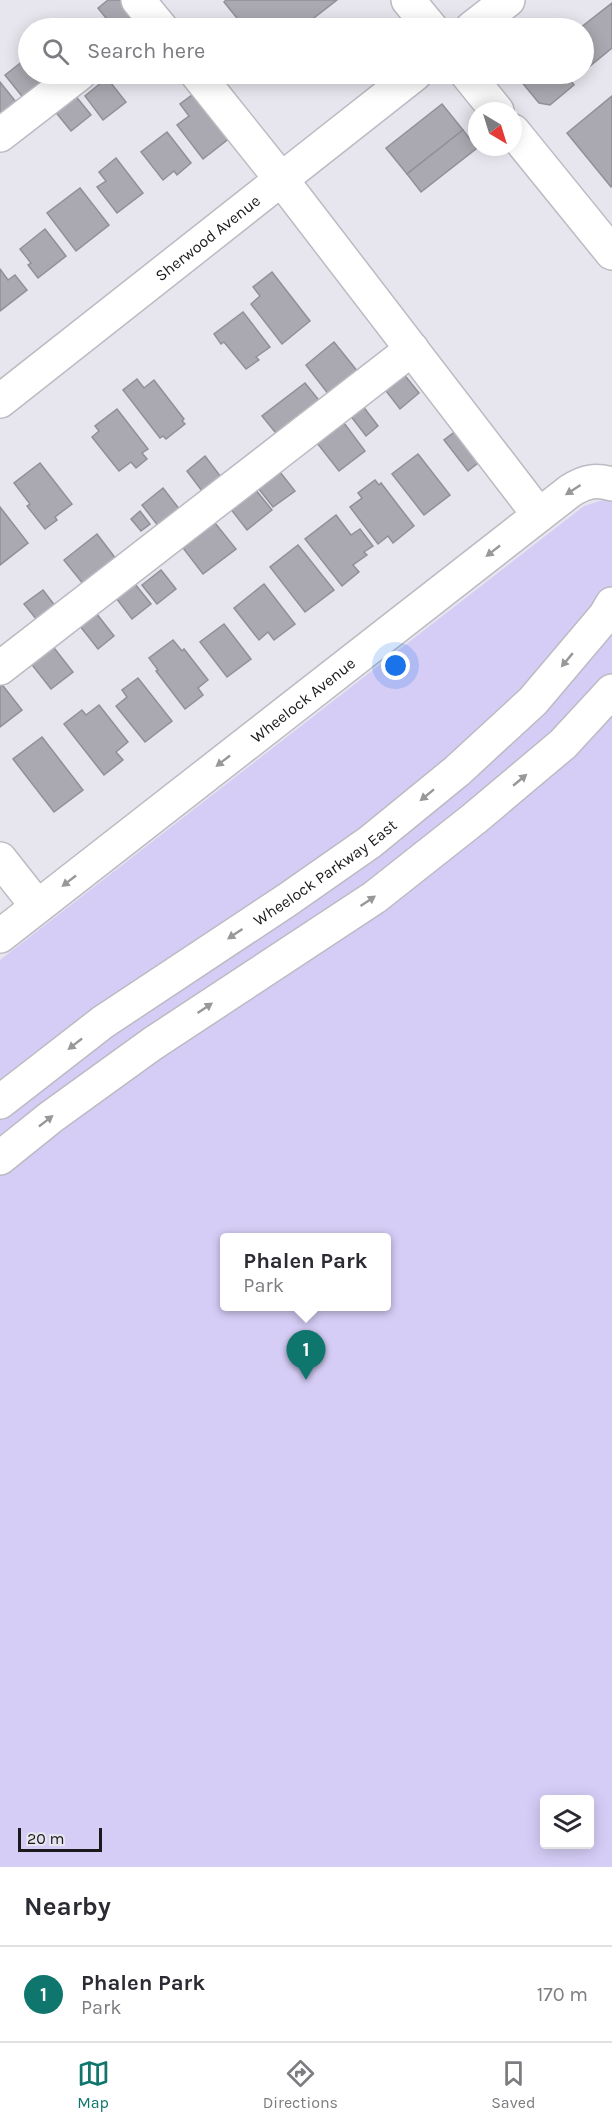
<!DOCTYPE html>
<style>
:root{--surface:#fff;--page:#f7f7f7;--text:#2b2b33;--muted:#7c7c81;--line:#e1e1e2;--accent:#0f766e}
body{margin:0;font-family:Karla,sans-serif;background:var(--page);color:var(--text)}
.controls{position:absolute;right:18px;bottom:18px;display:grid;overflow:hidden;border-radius:6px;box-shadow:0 3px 15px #0003}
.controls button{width:54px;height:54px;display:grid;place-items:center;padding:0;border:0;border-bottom:2px solid var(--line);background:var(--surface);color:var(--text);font:30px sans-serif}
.compass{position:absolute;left:468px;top:102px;width:54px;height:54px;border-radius:50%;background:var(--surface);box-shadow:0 3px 15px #0003;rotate:142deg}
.scale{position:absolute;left:18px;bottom:15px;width:84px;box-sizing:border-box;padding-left:6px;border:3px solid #1a191c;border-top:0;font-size:16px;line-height:21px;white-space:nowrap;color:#1a191c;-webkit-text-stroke:4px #e7e6ee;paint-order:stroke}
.you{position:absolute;left:396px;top:666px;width:21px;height:21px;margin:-15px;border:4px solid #fff;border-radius:50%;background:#1a73e8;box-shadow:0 0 0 9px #1a73e833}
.badge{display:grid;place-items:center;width:39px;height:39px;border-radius:50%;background:var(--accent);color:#fff;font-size:20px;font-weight:700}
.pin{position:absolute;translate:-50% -50px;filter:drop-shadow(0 2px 3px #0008)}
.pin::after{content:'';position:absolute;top:32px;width:21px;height:18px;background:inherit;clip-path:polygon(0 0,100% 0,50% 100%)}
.popup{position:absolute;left:220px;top:1233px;width:171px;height:78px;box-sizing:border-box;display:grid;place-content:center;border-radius:6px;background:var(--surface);filter:drop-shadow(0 2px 4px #0005);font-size:20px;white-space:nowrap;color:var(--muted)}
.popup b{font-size:22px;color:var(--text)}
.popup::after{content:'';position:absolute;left:50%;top:100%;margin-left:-12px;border:12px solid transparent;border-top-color:var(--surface)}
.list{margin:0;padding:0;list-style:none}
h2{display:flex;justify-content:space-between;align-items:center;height:78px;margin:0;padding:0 24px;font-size:26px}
h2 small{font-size:20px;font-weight:400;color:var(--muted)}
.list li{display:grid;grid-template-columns:39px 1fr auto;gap:18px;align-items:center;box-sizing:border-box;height:96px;padding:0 24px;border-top:2px solid var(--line)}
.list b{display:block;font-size:22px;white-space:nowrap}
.list p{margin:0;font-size:20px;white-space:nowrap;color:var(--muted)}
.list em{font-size:20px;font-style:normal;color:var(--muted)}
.icon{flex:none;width:33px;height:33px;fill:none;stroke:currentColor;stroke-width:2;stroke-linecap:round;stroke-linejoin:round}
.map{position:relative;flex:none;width:612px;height:1867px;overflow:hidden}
.search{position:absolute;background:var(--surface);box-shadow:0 3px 15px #0003;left:18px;right:18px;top:18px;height:66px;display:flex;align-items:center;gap:15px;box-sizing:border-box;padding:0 21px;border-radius:33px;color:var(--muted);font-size:22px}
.sheet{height:174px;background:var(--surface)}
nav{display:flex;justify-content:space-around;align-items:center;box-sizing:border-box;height:84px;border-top:2px solid var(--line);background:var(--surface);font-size:16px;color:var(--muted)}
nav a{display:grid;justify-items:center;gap:3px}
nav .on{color:var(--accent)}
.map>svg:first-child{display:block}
.green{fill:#d5cdf6;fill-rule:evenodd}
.building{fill:#aaa8b0;stroke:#919097;stroke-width:1.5}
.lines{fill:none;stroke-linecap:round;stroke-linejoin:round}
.minor-casing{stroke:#bcbac2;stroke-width:36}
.major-casing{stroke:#bcbac2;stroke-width:36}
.minor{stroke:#fff;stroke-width:33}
.major{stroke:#fff;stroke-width:33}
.oneway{fill:#989899}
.labels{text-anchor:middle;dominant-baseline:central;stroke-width:6;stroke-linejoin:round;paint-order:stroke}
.street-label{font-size:16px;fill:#1a191c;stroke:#e7e6ee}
</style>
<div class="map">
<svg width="612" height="1867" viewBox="0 0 612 1867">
<rect width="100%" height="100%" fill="#e7e6ee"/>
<!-- green -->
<path class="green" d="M612 497V1867H0V960L584 506ZM225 1238H387V1306H225ZM544 1800H590V1844H544Z"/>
<!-- building -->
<g class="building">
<polygon points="108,0 125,0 135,13 114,28 98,8"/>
<polygon points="226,0 337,0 301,28 245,28 224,2"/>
<polygon points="612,3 612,48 584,71 584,28 580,28"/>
<polygon points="64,19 71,28 52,28"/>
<polygon points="28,57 28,74 42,74 48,82 25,100 5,75"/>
<polygon points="515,74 580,74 571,81 574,85 550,105 539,103"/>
<polygon points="107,78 126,102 103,120 85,96"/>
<polygon points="0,82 16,102 0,114"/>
<polygon points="196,92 231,137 203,159 177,125 189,116 180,104"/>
<polygon points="74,94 91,115 71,131 54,110"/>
<polygon points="612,96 612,186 611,187 567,133"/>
<polygon points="442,104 463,130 407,174 386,148"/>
<polygon points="463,130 477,148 421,192 407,174"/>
<polygon points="167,132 191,163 177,175 174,171 163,180 141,152"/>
<polygon points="116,158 143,193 117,213 97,187 106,181 99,172"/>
<polygon points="80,188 109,225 76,251 47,213"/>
<polygon points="45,229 66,256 38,278 28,265 31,263 20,249"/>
<polygon points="0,269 8,280 15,275 27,290 0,311"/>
<polygon points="272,272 310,321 282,344 251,304 260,296 253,287"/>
<polygon points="243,312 270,347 256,357 259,360 246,369 224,342 221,344 214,334"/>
<polygon points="334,342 358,372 329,395 306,365"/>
<polygon points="402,372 419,393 400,409 383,387"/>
<polygon points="137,379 144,388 154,380 184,419 182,421 185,424 166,439 163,436 160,438 123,390"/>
<polygon points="305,383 322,404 279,437 262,416"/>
<polygon points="362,405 378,426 366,436 350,415"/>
<polygon points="117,409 148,449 142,453 147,459 136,468 131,462 119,471 92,437 99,431 95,426"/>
<polygon points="344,423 365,451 339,471 317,443"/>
<polygon points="465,424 488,455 468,471 444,440"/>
<polygon points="418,454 450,495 424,515 392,474"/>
<polygon points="205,456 221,477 202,491 187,471"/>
<polygon points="40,463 72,504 55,517 57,520 45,529 27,506 30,504 14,483"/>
<polygon points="276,467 295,491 273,507 255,484"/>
<polygon points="375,480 379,485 381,483 414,526 393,543 388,536 378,544 350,507 362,498 358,493"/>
<polygon points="163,488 180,510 159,527 142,505"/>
<polygon points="255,489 272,510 247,530 230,508"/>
<polygon points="0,507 28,543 0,565"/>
<polygon points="140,511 150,524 141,531 131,519"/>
<polygon points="336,515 351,535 360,529 373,546 364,552 367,555 353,565 359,572 342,586 305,539"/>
<polygon points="215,523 236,549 203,574 183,548"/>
<polygon points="97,534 116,559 84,585 64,560"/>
<polygon points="298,545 334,590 305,612 270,567"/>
<polygon points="161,570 176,589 157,604 142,585"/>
<polygon points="135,584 151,604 132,619 116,598"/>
<polygon points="264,584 295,624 274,640 268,632 259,640 234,608"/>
<polygon points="43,590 59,611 41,625 24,604"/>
<polygon points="96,613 114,636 98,649 80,626"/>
<polygon points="224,624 251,659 227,677 200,642"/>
<polygon points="173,640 182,651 184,649 208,680 198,688 203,695 185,709 156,671 158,670 149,658"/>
<polygon points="51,644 73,672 51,689 29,661"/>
<polygon points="138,678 172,721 145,742 116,706 127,697 122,690"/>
<polygon points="0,682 22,710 0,727"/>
<polygon points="99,705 128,742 116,752 123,760 104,775 64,724 82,710 86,715"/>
<polygon points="42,737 83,790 54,812 13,759"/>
</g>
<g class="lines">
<defs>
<g id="minor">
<polyline points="138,0 161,28"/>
<polyline points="472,28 508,0"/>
<polyline points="197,74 281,179 539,515"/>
<polyline points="0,135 79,74"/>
<path id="s1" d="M0 401 415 74"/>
<polyline points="0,668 412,349"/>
<polyline points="0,859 37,906"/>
<path id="s2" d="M0 936 570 491C584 482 595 479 612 484"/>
<path id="s3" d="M0 1102 103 1022 287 900 370 842 457 771 533 701 605 616 612 604"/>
<polyline points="0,1158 51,1117 152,1044 375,897 475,818 563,744 612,691"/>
</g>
<g id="major">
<polyline points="408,0 431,28"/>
<polyline points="467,74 497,111"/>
<polyline points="513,131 612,253"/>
</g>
</defs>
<!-- minor casing -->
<use href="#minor" class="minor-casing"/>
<!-- major casing -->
<use href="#major" class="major-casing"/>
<!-- minor -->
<use href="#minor" class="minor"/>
<!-- major -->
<use href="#major" class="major"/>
</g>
<!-- one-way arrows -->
<defs><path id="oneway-solid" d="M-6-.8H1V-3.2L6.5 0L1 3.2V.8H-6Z" transform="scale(1.5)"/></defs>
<g class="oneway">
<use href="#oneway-solid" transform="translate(573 490) rotate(147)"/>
<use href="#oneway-solid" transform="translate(493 551) rotate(142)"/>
<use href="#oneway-solid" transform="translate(567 660) rotate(130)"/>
<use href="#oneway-solid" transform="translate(223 761) rotate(142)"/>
<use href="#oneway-solid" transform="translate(520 780) rotate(-40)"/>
<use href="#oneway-solid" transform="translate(427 795) rotate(141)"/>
<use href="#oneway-solid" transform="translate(69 881) rotate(142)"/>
<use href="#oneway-solid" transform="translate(368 901) rotate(-34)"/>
<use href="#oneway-solid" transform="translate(235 934) rotate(146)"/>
<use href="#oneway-solid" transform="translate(205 1008) rotate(-34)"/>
<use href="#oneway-solid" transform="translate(75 1044) rotate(142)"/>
<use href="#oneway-solid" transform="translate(46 1121) rotate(-38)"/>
</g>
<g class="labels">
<!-- street labels -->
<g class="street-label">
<text stroke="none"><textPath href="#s1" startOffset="264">Sherwood Avenue</textPath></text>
<text stroke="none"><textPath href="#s2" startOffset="384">Wheelock Avenue</textPath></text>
<text stroke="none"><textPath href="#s3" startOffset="398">Wheelock Parkway East</textPath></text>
</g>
</g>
</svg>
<div class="controls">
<button><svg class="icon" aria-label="layers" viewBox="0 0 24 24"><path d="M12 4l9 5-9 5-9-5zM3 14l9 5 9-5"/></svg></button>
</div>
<svg class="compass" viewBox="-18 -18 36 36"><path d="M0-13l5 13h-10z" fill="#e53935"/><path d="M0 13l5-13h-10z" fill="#7c7c81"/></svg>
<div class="scale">20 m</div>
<div class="you"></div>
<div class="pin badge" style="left:306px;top:1380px">1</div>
<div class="popup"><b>Phalen Park</b>Park</div>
<div class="search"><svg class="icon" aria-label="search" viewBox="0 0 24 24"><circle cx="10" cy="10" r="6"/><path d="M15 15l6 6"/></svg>Search here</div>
</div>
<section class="sheet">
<h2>Nearby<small></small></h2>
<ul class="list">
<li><span class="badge">1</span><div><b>Phalen Park</b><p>Park</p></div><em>170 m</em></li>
</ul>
</section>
<nav>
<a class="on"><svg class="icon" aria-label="map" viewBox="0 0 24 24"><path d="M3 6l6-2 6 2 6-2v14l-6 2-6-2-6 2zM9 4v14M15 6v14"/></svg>Map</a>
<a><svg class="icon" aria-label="directions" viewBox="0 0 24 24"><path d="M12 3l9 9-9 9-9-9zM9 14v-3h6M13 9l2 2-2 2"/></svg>Directions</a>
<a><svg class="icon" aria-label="saved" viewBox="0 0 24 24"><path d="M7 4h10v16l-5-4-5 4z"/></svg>Saved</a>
</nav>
